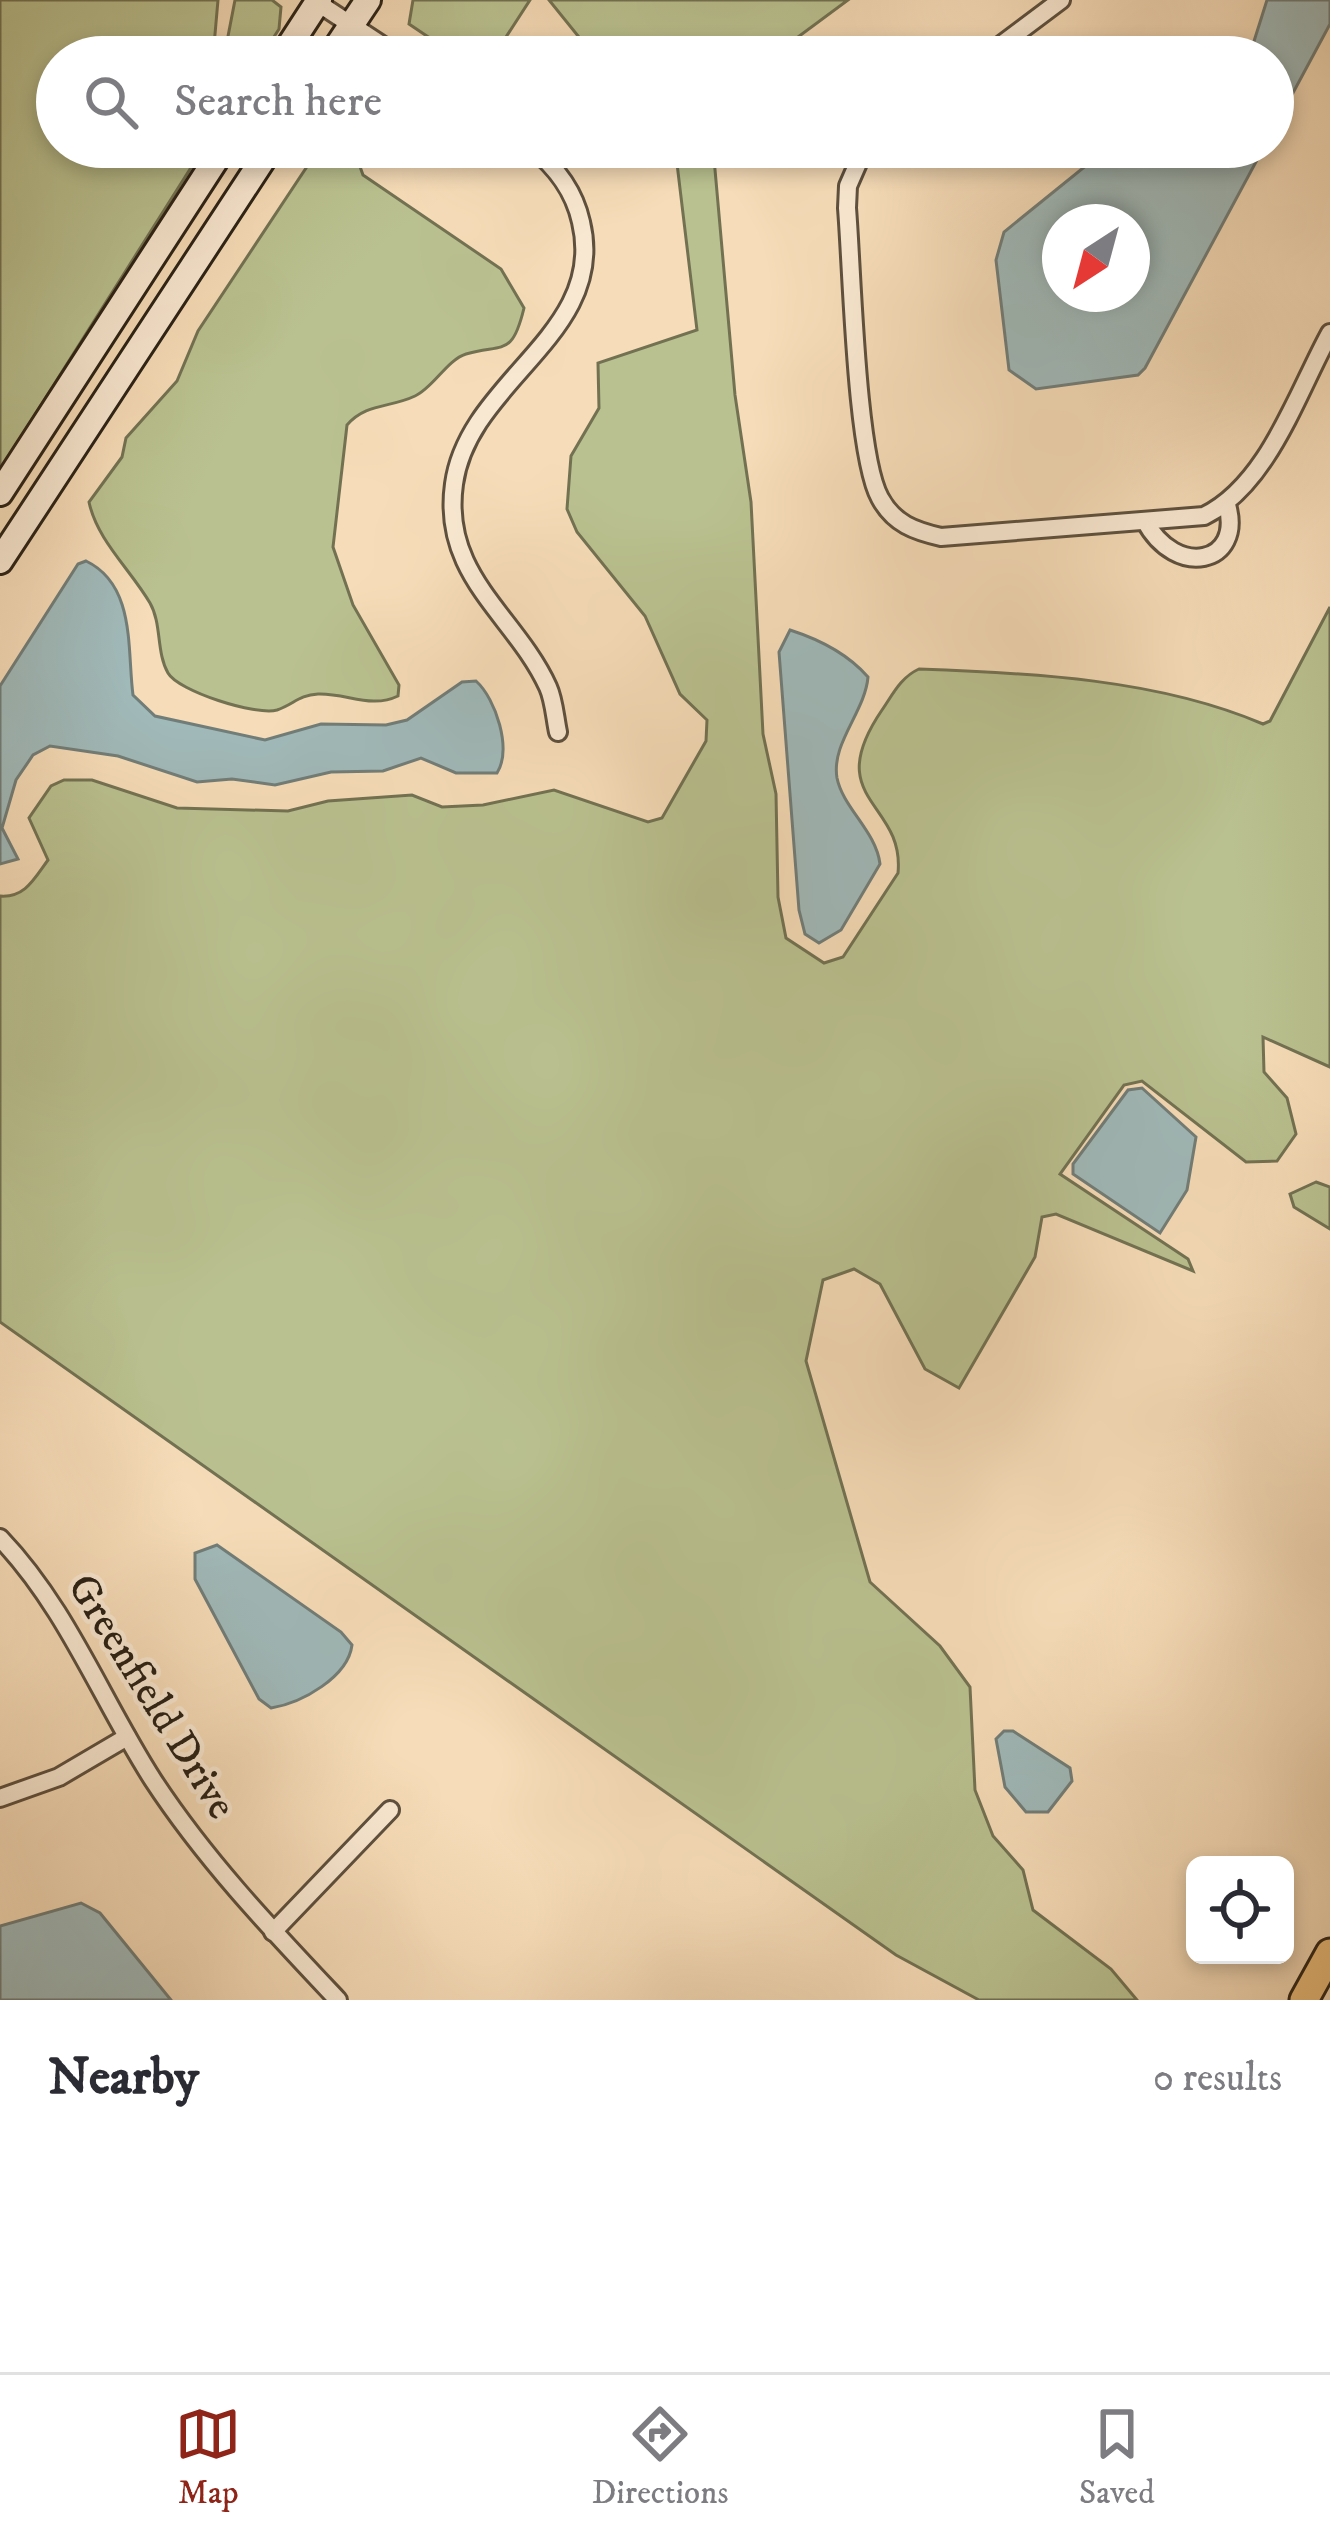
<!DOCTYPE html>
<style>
:root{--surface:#fff;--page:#f2f2f3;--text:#2b2b33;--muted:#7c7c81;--line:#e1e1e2;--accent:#8f2418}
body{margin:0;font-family:"IM FELL DW Pica",serif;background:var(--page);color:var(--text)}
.controls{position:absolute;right:36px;bottom:36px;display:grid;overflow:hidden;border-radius:18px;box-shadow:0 6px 18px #0003}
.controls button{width:108px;height:108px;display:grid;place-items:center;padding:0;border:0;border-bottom:3px solid var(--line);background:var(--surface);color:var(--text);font:60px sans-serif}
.compass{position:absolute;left:1042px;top:204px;width:108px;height:108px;border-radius:50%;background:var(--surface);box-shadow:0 6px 18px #0003;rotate:216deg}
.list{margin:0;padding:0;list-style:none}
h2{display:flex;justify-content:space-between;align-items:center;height:156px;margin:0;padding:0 48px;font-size:51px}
h2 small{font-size:39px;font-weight:400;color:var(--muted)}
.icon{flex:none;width:66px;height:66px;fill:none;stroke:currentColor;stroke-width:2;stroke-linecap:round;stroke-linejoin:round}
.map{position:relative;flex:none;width:1330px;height:2000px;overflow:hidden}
.search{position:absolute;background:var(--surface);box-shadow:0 6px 18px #0003;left:36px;right:36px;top:36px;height:132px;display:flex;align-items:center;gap:30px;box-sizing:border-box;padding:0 42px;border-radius:66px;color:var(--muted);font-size:45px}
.sheet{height:372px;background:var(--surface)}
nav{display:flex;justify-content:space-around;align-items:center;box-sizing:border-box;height:168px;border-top:3px solid var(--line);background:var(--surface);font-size:33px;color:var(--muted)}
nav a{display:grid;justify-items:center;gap:6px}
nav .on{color:var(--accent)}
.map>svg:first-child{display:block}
.green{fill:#bac190;stroke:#727253;stroke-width:3}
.water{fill:#a0b9b9;stroke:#717d78;stroke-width:3;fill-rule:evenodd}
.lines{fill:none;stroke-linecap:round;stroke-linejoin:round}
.minor-casing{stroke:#5e503e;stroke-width:22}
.secondary-casing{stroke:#2b2216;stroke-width:30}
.primary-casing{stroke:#2b2216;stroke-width:33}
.minor{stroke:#f9e8d1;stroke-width:16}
.secondary{stroke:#f9e8d1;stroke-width:24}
.primary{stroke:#ebbe7c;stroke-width:27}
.labels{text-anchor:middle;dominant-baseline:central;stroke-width:9;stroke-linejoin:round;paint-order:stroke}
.street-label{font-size:42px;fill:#2b2216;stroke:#f9e8d1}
</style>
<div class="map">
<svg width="1330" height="2000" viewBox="0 0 1330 2000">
<rect width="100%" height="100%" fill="#f6dcb8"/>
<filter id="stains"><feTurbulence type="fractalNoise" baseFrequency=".00167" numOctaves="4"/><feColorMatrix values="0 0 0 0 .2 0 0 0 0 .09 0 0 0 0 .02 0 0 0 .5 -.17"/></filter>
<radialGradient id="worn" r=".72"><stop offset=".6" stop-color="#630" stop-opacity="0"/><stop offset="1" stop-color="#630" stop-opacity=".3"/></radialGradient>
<!-- green -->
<g class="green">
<polygon points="0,0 218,0 213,57 57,57 57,147 204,147 0,470"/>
<polygon points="235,0 272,0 281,7 279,29 261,57 224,57"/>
<polygon points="413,0 530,0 493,57 458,57 409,24"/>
<polygon points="549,0 848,0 771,57 595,57"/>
<path d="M320 147H365L358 161 363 175 501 269 524 308C512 358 503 343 466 354 447 360 433 388 415 396 390 408 366 403 347 425L333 547 353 605 399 685 398 696C371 709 347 693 318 694 299 695 294 704 277 710 256 716 178 691 168 673 156 652 162 624 150 603 130 569 97 540 89 502L122 457 126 438 177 381 198 331Z"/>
<path d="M675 147H713L735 395 751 502 763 734 776 794 778 897 786 938 824 963 843 957 898 873C905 801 820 801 882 710 893 694 901 677 919 669 1032 673 1158 679 1263 724L1270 721 1330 607V1067L1263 1037 1264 1072 1287 1098 1296 1134 1277 1161 1246 1162 1142 1081 1124 1085 1060 1174 1188 1259 1193 1271 1056 1214 1042 1217 1035 1257 959 1388 925 1369 880 1284 854 1269 823 1280 806 1361 870 1582 940 1646 970 1687 975 1790 993 1836 1023 1870 1033 1910 1111 1969 1137 2000H979L896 1955 0 1322V896C25 898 34 879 48 860L29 818 51 786 64 780H92L177 808 288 811 328 801 412 795 442 807 483 805 554 790 648 822 662 818 706 741 707 720 680 694 645 616 577 532 567 509 571 456 599 408 598 363 697 330Z"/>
<polygon points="1316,1182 1330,1187 1330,1229 1294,1207 1290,1194"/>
</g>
<!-- water -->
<g class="water">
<polygon points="1267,0 1330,0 1330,24 1273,130 1273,57 1249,57"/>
<path d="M1109 147H1264L1145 368 1138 375 1036 389 1009 370 996 260 1004 232ZM1060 222H1132V294H1060Z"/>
<path d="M86 561C136 585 127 650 133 695L155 716 265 740 321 724 386 725 407 720 462 682 476 681C496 699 512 749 497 773H456L421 758 383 771 331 772 275 785 232 779 197 782 118 756 50 746 33 755 16 780 2 828 18 859 0 864V686L78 564Z"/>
<path d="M790 630C818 639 848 654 868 677 865 712 831 743 837 778 843 808 876 831 880 864L841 930 819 943 805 934 799 910 779 652Z"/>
<polygon points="1142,1088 1196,1137 1187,1190 1160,1233 1073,1174 1073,1164 1128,1090"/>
<path d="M217 1545 341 1632 352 1645C348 1677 302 1703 271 1708L259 1699 195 1579V1553Z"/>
<polygon points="1004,1731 1013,1731 1070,1768 1072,1781 1048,1812 1026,1812 1005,1787 996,1739"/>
<polygon points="81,1903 100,1913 171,2000 0,2000 0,1926"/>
</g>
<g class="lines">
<defs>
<g id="minor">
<polyline points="318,3 400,57"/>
<polyline points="985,57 1061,0"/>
<path d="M531 147C556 167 574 190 581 222 608 334 468 380 454 484 441 576 515 615 548 687 554 700 555 718 558 732"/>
<path d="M865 147 848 186 847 208C852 269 856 455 880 498 894 524 915 531 941 537L1204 516C1268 485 1297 393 1330 333"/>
<path d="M1145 521C1176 579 1244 564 1227 505"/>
<path d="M0 1538C67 1608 101 1699 153 1780 206 1861 272 1930 338 2000"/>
<polyline points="0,1798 59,1777 127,1737"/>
<polyline points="273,1932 390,1810"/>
</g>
<g id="secondary">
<polyline points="282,57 319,0"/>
<polyline points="330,57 368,0"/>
<polyline points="0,493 224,147"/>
<polyline points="0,561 271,147"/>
</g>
<polyline id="primary" points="1304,2000 1330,1953"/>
</defs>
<!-- minor casing -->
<use href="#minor" class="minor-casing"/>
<!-- secondary casing -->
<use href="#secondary" class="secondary-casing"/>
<!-- primary casing -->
<use href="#primary" class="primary-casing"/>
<!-- minor -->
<use href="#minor" class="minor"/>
<!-- secondary -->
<use href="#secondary" class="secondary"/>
<!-- primary -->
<use href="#primary" class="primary"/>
</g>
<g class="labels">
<!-- street labels -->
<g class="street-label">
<text transform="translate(151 1697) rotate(58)">Greenfield Drive</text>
</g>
</g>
<rect width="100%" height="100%" filter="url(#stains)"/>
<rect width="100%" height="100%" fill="url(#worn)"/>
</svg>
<div class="controls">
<button><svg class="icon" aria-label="locate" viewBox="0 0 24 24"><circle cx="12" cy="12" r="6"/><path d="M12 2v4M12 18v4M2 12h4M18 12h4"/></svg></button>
</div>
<svg class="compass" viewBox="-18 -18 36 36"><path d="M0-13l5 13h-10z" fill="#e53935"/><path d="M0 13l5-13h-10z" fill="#7c7c81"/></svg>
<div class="search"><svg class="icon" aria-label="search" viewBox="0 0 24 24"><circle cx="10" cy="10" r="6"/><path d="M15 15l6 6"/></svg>Search here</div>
</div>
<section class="sheet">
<h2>Nearby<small>0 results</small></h2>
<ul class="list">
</ul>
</section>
<nav>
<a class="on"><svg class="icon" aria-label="map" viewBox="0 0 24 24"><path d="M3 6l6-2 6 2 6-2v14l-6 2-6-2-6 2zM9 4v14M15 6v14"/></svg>Map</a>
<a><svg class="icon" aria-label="directions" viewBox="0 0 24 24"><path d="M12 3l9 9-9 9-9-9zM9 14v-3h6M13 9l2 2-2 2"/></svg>Directions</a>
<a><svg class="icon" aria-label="saved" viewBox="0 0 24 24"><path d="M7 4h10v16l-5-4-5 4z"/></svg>Saved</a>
</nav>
